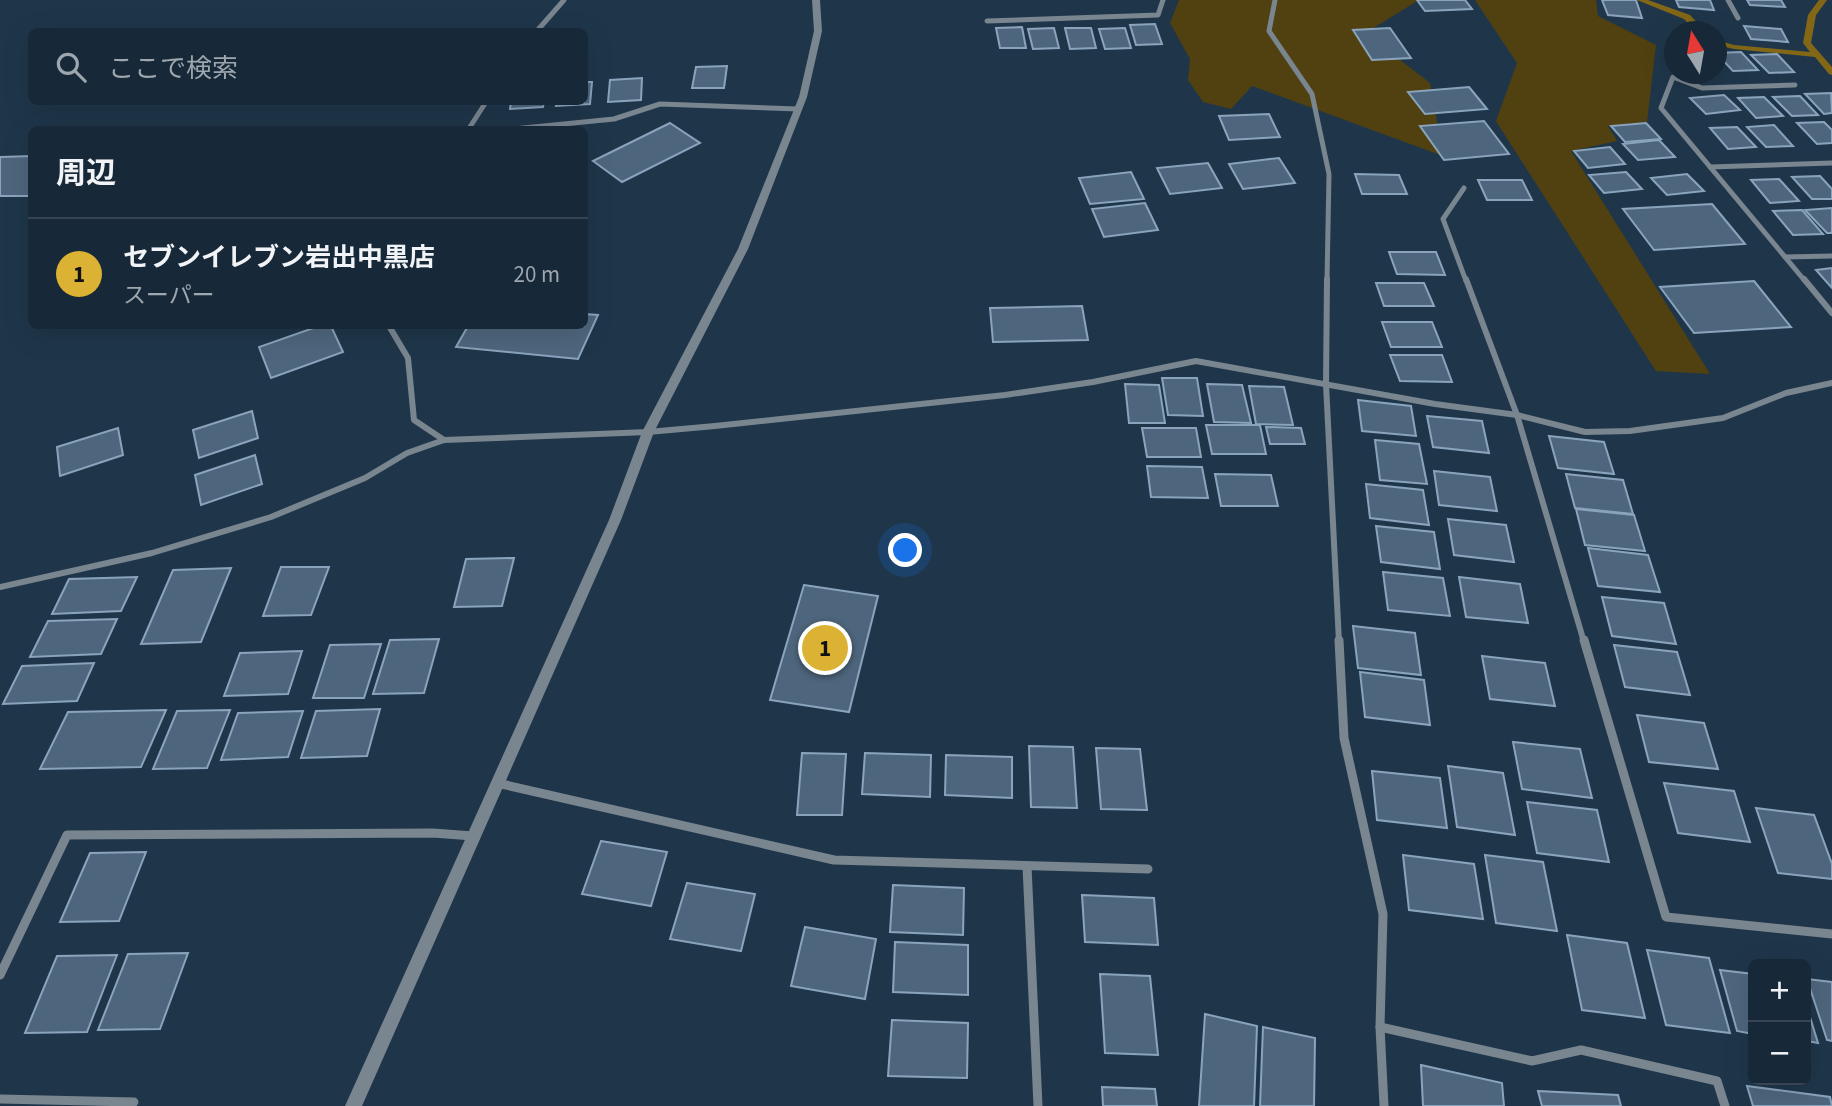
<!DOCTYPE html>
<html lang="ja">
<meta charset="utf-8">
<style>
:root{--surface:#172838;--page:#203040;--text:#f1f3f6;--muted:#9ea6ae;--line:#364453;--accent:#dbb233}
body{margin:0;font-family:"Source Sans 3","Noto Sans JP",sans-serif;background:var(--page);color:var(--text)}
.controls{position:absolute;right:21px;bottom:21px;display:grid;overflow:hidden;border-radius:10px;box-shadow:0 7px 28px #0002}
.controls button{width:63px;height:63px;display:grid;place-items:center;padding:0;border:0;border-bottom:2px solid var(--line);background:var(--surface);color:var(--text);font:35px sans-serif}
.compass{position:absolute;left:1664px;top:21px;width:63px;height:63px;border-radius:50%;background:var(--surface);box-shadow:0 7px 28px #0002;rotate:349deg}
.you{position:absolute;left:906px;top:551px;width:24px;height:24px;margin:-18px;border:5px solid #fff;border-radius:50%;background:#1a73e8;box-shadow:0 0 0 10px #1a73e833}
.badge{display:grid;place-items:center;width:46px;height:46px;border-radius:50%;background:var(--accent);color:#111;font-size:23px;font-weight:700}
.pin{position:absolute;translate:-50% -50%;border:4px solid #fff;box-shadow:0 2px 7px #0006}
.list{margin:0;padding:0;list-style:none}
h2{display:flex;justify-content:space-between;align-items:center;height:91px;margin:0;padding:0 28px;font-size:30px}
h2 small{font-size:23px;font-weight:400;color:var(--muted)}
.list li{display:grid;grid-template-columns:46px 1fr auto;gap:21px;align-items:center;box-sizing:border-box;height:112px;padding:0 28px;border-top:2px solid var(--line)}
.list b{display:block;font-size:26px;white-space:nowrap}
.list p{margin:0;font-size:23px;white-space:nowrap;color:var(--muted)}
.list em{font-size:23px;font-style:normal;color:var(--muted)}
.icon{flex:none;width:38px;height:38px;fill:none;stroke:currentColor;stroke-width:2;stroke-linecap:round;stroke-linejoin:round}
.map{position:relative;flex:none;width:1832px;height:1106px;overflow:hidden}
.search{position:absolute;background:var(--surface);box-shadow:0 7px 28px #0002;left:28px;top:28px;width:560px;height:77px;display:flex;align-items:center;gap:18px;box-sizing:border-box;padding:0 24px;border-radius:10px;color:var(--muted);font-size:26px}
.panel{position:absolute;background:var(--surface);box-shadow:0 7px 28px #0002;left:28px;top:126px;width:560px;height:203px;border-radius:10px}
.map>svg:first-child{display:block}
.green{fill:#514111}
.lines{fill:none;stroke-linecap:round;stroke-linejoin:round}
.stream{fill:#826816;fill-rule:evenodd}
.building{fill:#4e667d;stroke:#89a4bc;stroke-width:2}
.minor-far2{stroke:#79858f;stroke-width:5}
.minor-far1{stroke:#79858f;stroke-width:6}
.minor{stroke:#79858f;stroke-width:9}
.tertiary{fill:#79858f;fill-rule:evenodd}
</style>
<div class="map">
<svg width="1832" height="1106" viewBox="0 0 1832 1106">
<rect width="100%" height="100%" fill="#1f364a"/>
<!-- green -->
<g class="green">
<polygon points="1179,0 1419,0 1365,33 1430,83 1443,156 1252,86 1231,109 1203,102 1188,80 1190,59 1170,23"/>
<polygon points="1475,0 1596,0 1598,16 1656,45 1647,122 1608,126 1617,141 1571,151 1710,374 1656,371 1496,121 1517,63"/>
</g>
<g class="lines">
<!-- stream -->
<g class="stream">
<polygon points="1637,0 1648,0 1690,15 1706,32 1697,32 1684,19"/>
<polygon points="1819,0 1827,0 1816,15 1811,43 1832,67 1832,75 1829,74 1815,57 1734,49 1716,45 1716,40 1734,45 1810,52 1803,43 1808,15"/>
</g>
</g>
<!-- building -->
<g class="building">
<polygon points="1417,0 1465,0 1472,9 1425,11"/>
<polygon points="1602,0 1636,0 1642,18 1608,15"/>
<polygon points="1676,0 1710,0 1714,10 1679,7"/>
<polygon points="1747,0 1781,0 1785,7 1750,5"/>
<polygon points="1155,24 1162,44 1136,45 1130,25"/>
<polygon points="1744,26 1781,29 1788,42 1751,39"/>
<polygon points="1022,27 1026,48 1000,48 996,28"/>
<polygon points="1054,28 1059,48 1033,49 1028,29"/>
<polygon points="1065,28 1091,28 1096,48 1070,49"/>
<polygon points="1125,28 1131,48 1105,49 1099,29"/>
<polygon points="1390,28 1411,58 1372,60 1353,30"/>
<polygon points="1741,52 1758,70 1733,71 1716,53"/>
<polygon points="1777,54 1794,72 1769,73 1751,55"/>
<polygon points="727,66 724,88 692,88 696,67"/>
<polygon points="642,78 641,100 608,102 610,80"/>
<polygon points="584,82 592,82 590,104 556,106 557,102 584,102"/>
<polygon points="1469,87 1487,109 1425,114 1408,92"/>
<polygon points="1831,93 1832,113 1824,114 1805,94"/>
<polygon points="1724,95 1740,110 1706,114 1690,98"/>
<polygon points="1800,96 1818,115 1792,116 1773,97"/>
<polygon points="1764,97 1783,116 1756,118 1738,98"/>
<polygon points="511,102 544,102 543,107 510,109"/>
<polygon points="1269,114 1280,137 1229,140 1219,116"/>
<polygon points="1484,121 1509,154 1444,160 1420,126"/>
<polygon points="1824,122 1832,130 1832,143 1817,144 1797,123"/>
<polygon points="670,123 700,143 622,182 593,161"/>
<polygon points="1646,123 1661,139 1625,142 1611,126"/>
<polygon points="1774,125 1793,146 1766,147 1747,127"/>
<polygon points="1737,127 1756,147 1728,149 1710,128"/>
<polygon points="1659,140 1675,157 1638,160 1623,144"/>
<polygon points="1610,147 1625,164 1588,168 1574,151"/>
<polygon points="32,156 32,196 0,196 0,157"/>
<polygon points="1279,158 1295,183 1243,189 1229,164"/>
<polygon points="1208,163 1222,188 1170,194 1157,168"/>
<polygon points="1131,172 1144,199 1090,204 1079,178"/>
<polygon points="1626,172 1642,189 1604,193 1589,175"/>
<polygon points="1355,174 1399,175 1407,194 1362,194"/>
<polygon points="1687,174 1704,191 1667,195 1651,178"/>
<polygon points="1820,176 1832,189 1832,199 1812,199 1792,177"/>
<polygon points="1779,179 1799,201 1770,203 1751,180"/>
<polygon points="1478,180 1522,180 1532,200 1487,200"/>
<polygon points="1145,203 1158,230 1104,237 1092,209"/>
<polygon points="1712,204 1745,244 1654,250 1623,209"/>
<polygon points="1832,208 1832,233 1827,233 1805,210"/>
<polygon points="1802,210 1823,234 1793,235 1773,211"/>
<polygon points="1389,252 1436,252 1445,275 1397,274"/>
<polygon points="1832,268 1832,288 1816,270"/>
<polygon points="1754,281 1791,327 1694,333 1660,287"/>
<polygon points="1376,283 1424,283 1434,306 1384,306"/>
<polygon points="1082,306 1088,340 993,342 990,308"/>
<polygon points="584,314 598,315 578,359 456,347 468,326 584,326"/>
<polygon points="1382,322 1432,322 1442,347 1391,347"/>
<polygon points="319,326 331,326 343,352 271,378 259,347"/>
<polygon points="1390,355 1442,355 1452,382 1400,381"/>
<polygon points="1162,378 1197,378 1203,416 1168,415"/>
<polygon points="1125,384 1159,385 1165,423 1129,423"/>
<polygon points="1207,384 1242,385 1251,423 1214,422"/>
<polygon points="1249,386 1284,387 1293,425 1256,424"/>
<polygon points="1358,400 1411,406 1416,436 1362,431"/>
<polygon points="252,411 258,438 199,458 193,430"/>
<polygon points="1427,416 1482,421 1489,453 1433,447"/>
<polygon points="1206,425 1260,425 1266,454 1212,454"/>
<polygon points="1266,427 1301,428 1305,444 1270,444"/>
<polygon points="118,428 123,455 60,476 57,447"/>
<polygon points="1142,428 1196,428 1201,457 1147,457"/>
<polygon points="1549,436 1604,442 1614,474 1558,468"/>
<polygon points="1375,440 1419,444 1427,484 1380,480"/>
<polygon points="255,455 262,484 201,505 195,475"/>
<polygon points="1147,466 1202,467 1208,498 1151,497"/>
<polygon points="1434,471 1490,477 1497,511 1439,505"/>
<polygon points="1215,474 1271,475 1278,506 1221,506"/>
<polygon points="1566,474 1623,480 1633,514 1575,508"/>
<polygon points="1366,484 1423,490 1429,525 1370,518"/>
<polygon points="1576,509 1634,515 1645,551 1585,545"/>
<polygon points="1448,519 1506,525 1514,562 1454,555"/>
<polygon points="1376,526 1434,532 1440,569 1381,562"/>
<polygon points="1588,548 1648,555 1660,592 1598,586"/>
<polygon points="514,558 502,606 454,607 466,559"/>
<polygon points="281,567 329,567 311,615 263,616"/>
<polygon points="231,568 201,642 141,644 173,570"/>
<polygon points="1383,572 1443,578 1450,616 1388,610"/>
<polygon points="137,577 121,611 52,614 69,579"/>
<polygon points="1459,577 1520,584 1528,623 1466,617"/>
<polygon points="804,585 878,596 849,712 770,700"/>
<polygon points="1602,597 1664,603 1676,644 1612,636"/>
<polygon points="117,619 101,654 30,657 48,621"/>
<polygon points="1353,626 1415,633 1421,675 1358,668"/>
<polygon points="439,639 424,693 373,694 390,640"/>
<polygon points="381,644 364,698 313,698 330,645"/>
<polygon points="1614,645 1677,652 1690,695 1625,687"/>
<polygon points="302,651 288,694 224,696 240,653"/>
<polygon points="1482,656 1545,663 1555,706 1490,699"/>
<polygon points="94,663 77,701 3,704 22,666"/>
<polygon points="1360,672 1424,680 1430,725 1365,717"/>
<polygon points="380,709 367,756 301,758 316,711"/>
<polygon points="166,710 141,767 40,769 68,712"/>
<polygon points="230,710 207,768 153,769 177,711"/>
<polygon points="303,711 288,757 221,760 238,713"/>
<polygon points="1637,715 1704,723 1718,769 1649,762"/>
<polygon points="1513,742 1580,749 1592,798 1522,789"/>
<polygon points="1029,746 1073,747 1077,808 1031,807"/>
<polygon points="1096,748 1140,749 1147,810 1101,809"/>
<polygon points="802,753 846,754 842,815 797,815"/>
<polygon points="865,753 931,755 930,797 862,794"/>
<polygon points="946,755 1012,757 1012,798 945,795"/>
<polygon points="1448,766 1503,773 1515,835 1457,827"/>
<polygon points="1372,771 1440,778 1447,828 1377,820"/>
<polygon points="1664,783 1734,791 1750,842 1678,833"/>
<polygon points="1527,802 1597,810 1609,862 1537,853"/>
<polygon points="1756,808 1814,815 1832,864 1832,879 1778,873"/>
<polygon points="601,841 667,852 651,906 582,894"/>
<polygon points="146,852 119,921 60,922 90,853"/>
<polygon points="1403,855 1474,864 1483,919 1409,910"/>
<polygon points="1485,855 1543,862 1557,931 1496,923"/>
<polygon points="687,883 755,894 741,951 670,939"/>
<polygon points="893,885 964,888 963,935 890,932"/>
<polygon points="1082,895 1154,898 1158,945 1085,942"/>
<polygon points="805,927 876,939 865,999 791,986"/>
<polygon points="1567,935 1627,943 1645,1018 1582,1010"/>
<polygon points="895,942 968,945 968,995 893,992"/>
<polygon points="1647,950 1709,958 1730,1033 1666,1025"/>
<polygon points="188,953 160,1029 98,1030 128,954"/>
<polygon points="117,955 87,1032 25,1033 57,956"/>
<polygon points="1720,970 1753,974 1753,1034 1737,1031"/>
<polygon points="1100,974 1150,976 1158,1055 1105,1053"/>
<polygon points="1807,979 1832,982 1832,1041 1827,1040"/>
<polygon points="1806,1004 1818,1043 1806,1041"/>
<polygon points="1205,1014 1257,1026 1254,1106 1199,1106"/>
<polygon points="892,1020 968,1023 967,1078 888,1076"/>
<polygon points="1263,1027 1315,1038 1314,1106 1260,1106"/>
<polygon points="1421,1065 1502,1083 1504,1106 1423,1106"/>
<polygon points="1747,1086 1830,1097 1832,1106 1753,1106"/>
<polygon points="1102,1087 1155,1089 1157,1106 1103,1106"/>
<polygon points="1538,1091 1618,1095 1621,1106 1542,1106"/>
</g>
<g class="lines">
<!-- minor-far2 -->
<g class="minor-far2">
<polyline points="1275,0 1269,31 1312,94 1329,174 1327,281"/>
<polyline points="1728,0 1738,18"/>
<polyline points="987,21 1158,15 1163,0"/>
<polyline points="536,32 564,0"/>
<polyline points="1795,85 1702,88 1673,77 1661,108 1805,281"/>
<polyline points="468,130 486,102"/>
<polyline points="504,130 614,119 660,104 798,109"/>
<polyline points="1710,167 1832,163"/>
<polyline points="1464,188 1443,219 1466,281"/>
<polyline points="1785,257 1832,256"/>
</g>
<!-- minor-far1 -->
<g class="minor-far1">
<polyline points="1327,279 1326,384 1339,642"/>
<polyline points="1466,279 1517,415 1584,642"/>
<polyline points="1804,279 1832,313"/>
<polyline points="389,326 408,358 414,420 444,440"/>
<polyline points="0,587 152,553 271,517 365,478 407,453 444,440 648,432 715,426 1005,395 1093,382 1196,361 1435,404 1517,415 1585,432 1630,431 1723,418 1786,393 1832,383"/>
</g>
<!-- minor -->
<g class="minor">
<polyline points="1339,640 1344,738 1383,914 1380,1027 1384,1106"/>
<polyline points="1584,640 1666,917 1832,934"/>
<polyline points="497,783 834,860 1148,869"/>
<polyline points="1027,866 1038,1106"/>
<polyline points="0,975 67,835 433,833 473,836"/>
<polyline points="1380,1027 1532,1061 1581,1050 1717,1081 1725,1106"/>
<polyline points="0,1099 134,1102"/>
</g>
<!-- tertiary -->
<polygon class="tertiary" points="812,0 820,0 822,31 807,97 748,249 654,432 621,520 362,1106 345,1106 609,520 642,432 738,249 799,97 814,31"/>
</g>
</svg>
<div class="controls">
<button>+</button>
<button>−</button>
</div>
<svg class="compass" viewBox="-18 -18 36 36"><path d="M0-13l5 13h-10z" fill="#e53935"/><path d="M0 13l5-13h-10z" fill="#9ea6ae"/></svg>
<div class="you"></div>
<div class="pin badge" style="left:825px;top:648px">1</div>
<div class="search"><svg class="icon" aria-label="search" viewBox="0 0 24 24"><circle cx="10" cy="10" r="6"/><path d="M15 15l6 6"/></svg>ここで検索</div>
<section class="panel">
<h2>周辺<small></small></h2>
<ul class="list">
<li><span class="badge">1</span><div><b>セブンイレブン岩出中黒店</b><p>スーパー</p></div><em>20 m</em></li>
</ul>
</section>
</div>
